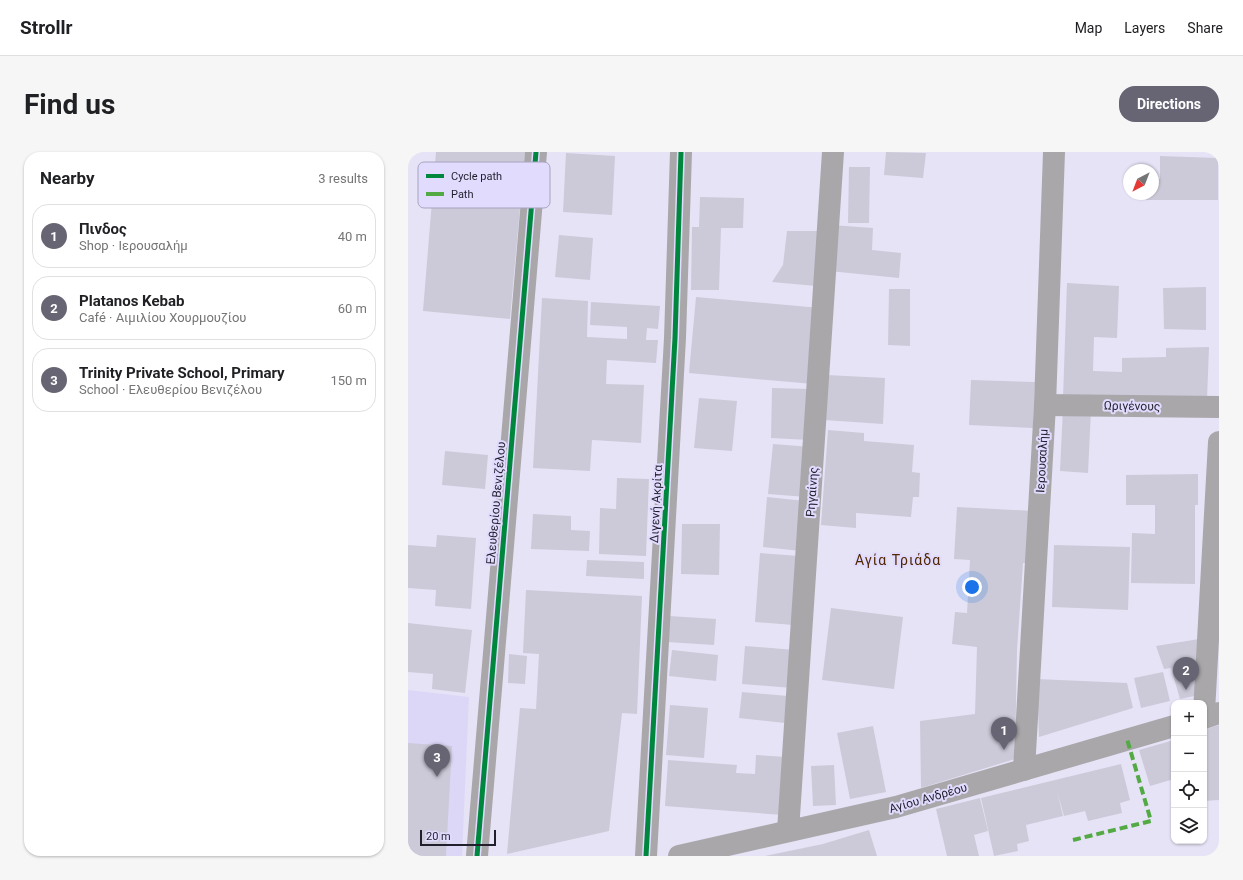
<!DOCTYPE html>
<meta charset="utf-8">
<style>
:root{--surface:#fff;--page:#f6f6f6;--text:#202124;--muted:#757577;--line:#e0e0e0;--accent:#676473}
body{margin:0;font-family:Roboto,sans-serif;background:var(--page);color:var(--text)}
.controls{position:absolute;right:12px;bottom:12px;display:grid;overflow:hidden;border-radius:8px;box-shadow:0 1px 3px #0004}
.controls button{width:36px;height:36px;display:grid;place-items:center;padding:0;border:0;border-bottom:1px solid var(--line);background:var(--surface);color:var(--text);font:20px sans-serif}
.compass{position:absolute;left:715px;top:12px;width:36px;height:36px;border-radius:50%;background:var(--surface);box-shadow:0 1px 3px #0004;rotate:222deg}
.scale{position:absolute;left:12px;bottom:10px;width:76px;box-sizing:border-box;padding-left:4px;border:2px solid #221f2c;border-top:0;font-size:11px;line-height:14px;white-space:nowrap;color:#221f2c;-webkit-text-stroke:3px #e1dbfe;paint-order:stroke}
.you{position:absolute;left:564px;top:435px;width:14px;height:14px;margin:-10px;border:3px solid #fff;border-radius:50%;background:#1a73e8;box-shadow:0 0 0 6px #1a73e833}
.badge{display:grid;place-items:center;width:26px;height:26px;border-radius:50%;background:var(--accent);color:#fff;font-size:13px;font-weight:700}
.pin{position:absolute;translate:-50% -33px;filter:drop-shadow(0 1px 2px #0008)}
.pin::after{content:'';position:absolute;top:21px;width:14px;height:12px;background:inherit;clip-path:polygon(0 0,100% 0,50% 100%)}
.list{margin:0;padding:0;list-style:none}
h2{display:flex;justify-content:space-between;align-items:center;height:52px;margin:0;padding:0 16px;font-size:17px}
h2 small{font-size:13px;font-weight:400;color:var(--muted)}
.list li{display:grid;grid-template-columns:26px 1fr auto;gap:12px;align-items:center;box-sizing:border-box;height:64px;margin:0 8px 8px;padding:0 8px;border:1px solid var(--line);border-radius:16px}
.list b{display:block;font-size:15px;white-space:nowrap}
.list p{margin:0;font-size:13px;white-space:nowrap;color:var(--muted)}
.list em{font-size:13px;font-style:normal;color:var(--muted)}
.icon{flex:none;width:22px;height:22px;fill:none;stroke:currentColor;stroke-width:2;stroke-linecap:round;stroke-linejoin:round}
.map{position:relative;flex:none;width:811px;height:704px;overflow:hidden;border-radius:16px}
header{display:flex;align-items:center;gap:24px;box-sizing:border-box;height:56px;padding:0 20px;background:var(--surface);border-bottom:1px solid var(--line)}
header strong{font-size:19px}
nav{display:flex;gap:22px;margin-inline-start:auto;font-size:14px}
.intro{display:flex;align-items:center;justify-content:space-between;box-sizing:border-box;height:96px;padding:0 24px}
h1{margin:0;font-size:28px}
.button{padding:10px 18px;border-radius:16px;background:var(--accent);color:#fff;font-size:14px;font-weight:700}
main{display:flex;gap:24px;padding:0 24px}
aside{flex:1;background:var(--surface);border-radius:16px;box-shadow:0 1px 3px #0004}
.map>svg:first-child{display:block}
.built{fill:#dcd7f7}
.building{fill:#cccad9}
.lines{fill:none;stroke-linecap:round;stroke-linejoin:round}
.minor{stroke:#aaa7ab;stroke-width:22}
.tertiary{stroke:#aaa7ab;stroke-width:22}
.quiet{stroke:#53aa44;stroke-width:4;stroke-dasharray:8 4;stroke-linecap:butt}
.cycleway-casing{stroke:#e1dbfe;stroke-width:8}
.cycleway{stroke:#00873e;stroke-width:5}
.labels{text-anchor:middle;dominant-baseline:central;stroke-width:4;stroke-linejoin:round;paint-order:stroke}
.street-label{font-size:12px;fill:#221f2c;stroke:#e1dbfe}
.quarter-label{font-size:14px;letter-spacing:1px;fill:#512700;stroke:#e1dbfe}
.key{fill:#e1dbfe;stroke:#a8a3bf;stroke-width:1}
.key-label{font-size:11px;fill:#221f2c}
</style>
<header>
<strong>Strollr</strong>
<nav><a>Map</a><a>Layers</a><a>Share</a></nav>
</header>
<div class="intro"><h1>Find us</h1><a class="button">Directions</a></div>
<main>
<aside>
<h2>Nearby<small>3 results</small></h2>
<ul class="list">
<li><span class="badge">1</span><div><b>Πινδος</b><p>Shop · Ιερουσαλήμ</p></div><em>40 m</em></li>
<li><span class="badge">2</span><div><b>Platanos Kebab</b><p>Café · Αιμιλίου Χουρμουζίου</p></div><em>60 m</em></li>
<li><span class="badge">3</span><div><b>Trinity Private School, Primary</b><p>School · Ελευθερίου Βενιζέλου</p></div><em>150 m</em></li>
</ul>
</aside>
<div class="map">
<svg width="811" height="704" viewBox="0 0 811 704">
<rect width="100%" height="100%" fill="#e6e3f6"/>
<!-- built -->
<polygon class="built" points="0,538 61,545 54,704 0,704"/>
<!-- building -->
<g class="building">
<polygon points="28,0 117,0 102,167 15,159"/>
<polygon points="478,0 518,1 515,26 476,23"/>
<polygon points="158,1 207,4 204,63 155,60"/>
<polygon points="752,4 810,6 810,48 738,48 738,42 745,42 745,27 752,27"/>
<polygon points="441,15 462,15 461,71 440,71"/>
<polygon points="292,45 336,46 335,76 313,76 311,138 283,138 284,75 291,75"/>
<polygon points="423,73 465,76 464,98 493,101 491,126 421,119"/>
<polygon points="379,79 412,79 408,134 364,130 375,113"/>
<polygon points="151,83 185,86 182,128 147,125"/>
<polygon points="659,131 711,134 709,186 686,185 685,219 714,220 714,206 758,205 758,196 801,195 799,248 655,245"/>
<polygon points="798,135 798,178 756,177 755,136"/>
<polygon points="481,137 502,137 502,194 480,193"/>
<polygon points="288,145 412,156 405,232 281,221"/>
<polygon points="134,146 180,149 179,185 219,187 219,175 182,173 183,150 252,154 250,177 239,176 238,188 250,188 248,211 199,208 198,232 236,233 233,291 184,288 182,319 125,316"/>
<polygon points="419,223 477,226 475,272 416,268"/>
<polygon points="563,228 627,230 625,276 561,273"/>
<polygon points="364,236 402,237 401,288 363,286"/>
<polygon points="291,246 329,249 324,299 286,296"/>
<polygon points="655,256 683,258 680,321 652,319"/>
<polygon points="420,278 456,281 456,289 506,293 504,320 512,321 511,345 505,345 503,365 448,361 448,376 413,373"/>
<polygon points="365,292 403,295 398,345 360,342"/>
<polygon points="37,299 80,303 77,337 34,333"/>
<polygon points="790,322 790,353 787,353 787,432 723,431 724,381 747,382 747,353 718,353 718,323"/>
<polygon points="209,326 241,327 238,404 191,402 192,356 208,357"/>
<polygon points="359,345 397,349 393,399 355,395"/>
<polygon points="549,355 626,359 624,411 615,411 609,498 607,607 513,636 512,569 567,562 569,495 544,492 547,460 559,461 562,408 546,407"/>
<polygon points="125,362 163,364 163,378 182,379 181,399 123,397"/>
<polygon points="274,372 312,372 311,423 273,422"/>
<polygon points="29,383 68,386 63,457 27,454 28,438 0,436 0,393 28,395"/>
<polygon points="646,393 722,395 720,458 644,455"/>
<polygon points="352,401 391,404 386,473 347,470"/>
<polygon points="179,408 236,410 236,427 178,424"/>
<polygon points="118,438 234,444 229,562 214,561 201,679 99,702 112,556 128,557 131,502 115,501"/>
<polygon points="423,456 495,465 486,537 414,528"/>
<polygon points="261,464 308,467 306,493 259,490"/>
<polygon points="0,471 64,478 57,541 24,537 25,522 0,520"/>
<polygon points="791,487 791,543 772,547 763,516 756,517 748,494"/>
<polygon points="337,494 387,498 384,536 334,532"/>
<polygon points="264,498 310,503 308,529 261,524"/>
<polygon points="101,502 119,504 117,532 100,531"/>
<polygon points="755,520 762,549 733,556 726,526"/>
<polygon points="629,527 719,531 725,556 631,585"/>
<polygon points="334,540 380,544 377,571 331,566"/>
<polygon points="262,553 300,556 296,606 258,603"/>
<polygon points="811,573 811,648 796,649 796,578"/>
<polygon points="465,574 478,640 442,647 429,581"/>
<polygon points="766,588 766,627 742,634 731,598"/>
<polygon points="0,591 44,594 38,704 0,704"/>
<polygon points="348,603 379,605 375,663 257,654 260,608 329,613 328,621 347,622"/>
<polygon points="713,612 722,648 712,651 714,661 680,669 677,659 656,664 649,639 655,664 618,673 621,689 609,692 610,699 586,704 573,646"/>
<polygon points="426,613 428,653 405,654 403,614"/>
<polygon points="572,646 580,679 566,683 571,704 539,704 528,657"/>
<polygon points="461,678 469,704 357,704 415,692"/>
</g>
<g class="lines">
<!-- minor -->
<g class="minor">
<polyline points="637,253 811,255"/>
<polyline points="796,560 811,290"/>
<polyline points="616,618 637,253 646,0"/>
<polyline points="380,679 425,0"/>
<polyline points="69,704 128,0"/>
<polyline points="238,704 267,186 273,0"/>
</g>
<!-- tertiary -->
<g class="tertiary">
<polyline points="796,566 811,561"/>
<polyline points="271,704 488,655 766,574"/>
</g>
<!-- quiet -->
<polyline class="quiet" points="665,688 743,669 719,587"/>
<defs>
<g id="cycleway">
<polyline points="69,704 128,0"/>
<polyline points="238,704 267,186 273,0"/>
</g>
</defs>
<!-- cycleway casing -->
<use href="#cycleway" class="cycleway-casing"/>
<!-- cycleway -->
<use href="#cycleway" class="cycleway"/>
</g>
<g class="labels">
<!-- street labels -->
<g class="street-label">
<text transform="translate(724 254) rotate(1)">Ωριγένους</text>
<text transform="translate(634 309) rotate(-87)">Ιερουσαλήμ</text>
<text transform="translate(404 340) rotate(-86)">Ρηγαίνης</text>
<text transform="translate(88 351) rotate(-85)">Ελευθερίου Βενιζέλου</text>
<text transform="translate(248 352) rotate(-87)">Διγενή Ακρίτα</text>
<text transform="translate(520 646) rotate(-16)">Αγίου Ανδρέου</text>
</g>
<!-- quarter labels -->
<g class="quarter-label">
<text x="490" y="408">Αγία Τριάδα</text>
</g>
</g>
<!-- legend -->
<rect x="10" y="10" width="132" height="46" rx="6" class="key"/>
<rect x="18" y="22" width="18" height="4" fill="#00873e"/>
<rect x="18" y="40" width="18" height="4" fill="#53aa44"/>
<g class="key-label">
<text x="43" y="28">Cycle path</text>
<text x="43" y="46">Path</text>
</g>
</svg>
<div class="controls">
<button>+</button>
<button>−</button>
<button><svg class="icon" aria-label="locate" viewBox="0 0 24 24"><circle cx="12" cy="12" r="6"/><path d="M12 2v4M12 18v4M2 12h4M18 12h4"/></svg></button>
<button><svg class="icon" aria-label="layers" viewBox="0 0 24 24"><path d="M12 4l9 5-9 5-9-5zM3 14l9 5 9-5"/></svg></button>
</div>
<svg class="compass" viewBox="-18 -18 36 36"><path d="M0-13l5 13h-10z" fill="#e53935"/><path d="M0 13l5-13h-10z" fill="#757577"/></svg>
<div class="scale">20 m</div>
<div class="you"></div>
<div class="pin badge" style="left:596px;top:598px">1</div>
<div class="pin badge" style="left:778px;top:538px">2</div>
<div class="pin badge" style="left:29px;top:625px">3</div>
</div>
</main>
